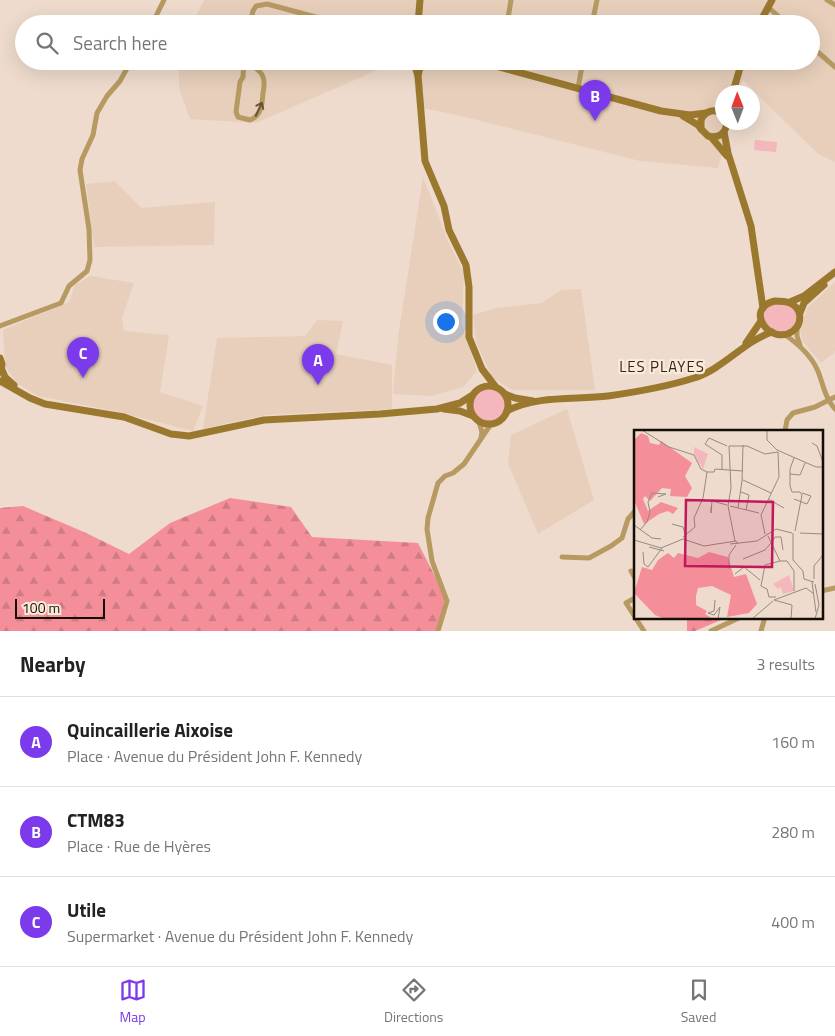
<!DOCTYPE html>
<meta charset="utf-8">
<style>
:root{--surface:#fff;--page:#f6f6f6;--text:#222;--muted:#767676;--line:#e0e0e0;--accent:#7c3aed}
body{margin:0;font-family:"Titillium Web",sans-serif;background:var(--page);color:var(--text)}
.compass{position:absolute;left:715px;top:85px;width:45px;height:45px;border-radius:50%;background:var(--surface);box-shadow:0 5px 20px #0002;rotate:359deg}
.scale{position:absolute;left:15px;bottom:12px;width:90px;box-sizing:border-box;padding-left:5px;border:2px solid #140e09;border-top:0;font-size:14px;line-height:18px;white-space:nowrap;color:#140e09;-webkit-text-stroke:4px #fbe9da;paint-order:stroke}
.you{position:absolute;left:445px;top:321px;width:18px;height:18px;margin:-12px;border:4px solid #fff;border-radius:50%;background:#1a73e8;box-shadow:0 0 0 8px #1a73e833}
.badge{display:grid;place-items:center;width:32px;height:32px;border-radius:50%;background:var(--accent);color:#fff;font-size:16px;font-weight:700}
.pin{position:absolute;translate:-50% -41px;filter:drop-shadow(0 1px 2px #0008)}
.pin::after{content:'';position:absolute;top:26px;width:18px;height:15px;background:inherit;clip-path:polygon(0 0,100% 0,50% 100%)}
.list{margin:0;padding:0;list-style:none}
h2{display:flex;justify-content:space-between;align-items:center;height:65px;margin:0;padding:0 20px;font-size:21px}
h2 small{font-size:16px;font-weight:400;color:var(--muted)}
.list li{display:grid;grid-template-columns:32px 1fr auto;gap:15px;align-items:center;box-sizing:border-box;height:90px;padding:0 20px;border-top:1px solid var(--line)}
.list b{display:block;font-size:19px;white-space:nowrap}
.list p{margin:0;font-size:16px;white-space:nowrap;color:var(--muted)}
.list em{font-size:16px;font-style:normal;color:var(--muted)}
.icon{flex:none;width:28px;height:28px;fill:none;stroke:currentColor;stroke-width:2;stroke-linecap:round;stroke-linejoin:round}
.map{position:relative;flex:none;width:835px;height:631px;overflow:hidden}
.search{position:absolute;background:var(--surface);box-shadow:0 5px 20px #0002;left:15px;right:15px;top:15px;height:55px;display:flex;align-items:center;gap:12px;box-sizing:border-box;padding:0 18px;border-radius:28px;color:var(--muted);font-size:19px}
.sheet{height:335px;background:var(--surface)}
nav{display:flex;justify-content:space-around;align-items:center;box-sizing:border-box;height:70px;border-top:1px solid var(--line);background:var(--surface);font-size:14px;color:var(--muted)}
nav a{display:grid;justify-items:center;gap:2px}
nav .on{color:var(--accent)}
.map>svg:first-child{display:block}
.built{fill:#e7cfbb}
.green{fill:#f4b7bc}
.forest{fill:url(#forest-firs)}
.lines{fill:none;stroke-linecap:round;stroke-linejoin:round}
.street{stroke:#b69a61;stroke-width:5}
.secondary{stroke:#9a792f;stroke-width:7}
.oneway{stroke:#655435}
.labels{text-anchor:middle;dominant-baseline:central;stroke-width:4.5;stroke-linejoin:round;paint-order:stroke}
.quarter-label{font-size:15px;letter-spacing:1px;fill:#33261b;stroke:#fbe9da}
.inset-road{fill:none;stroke:#97897f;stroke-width:1}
.view{fill:#c2185b;fill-opacity:0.15;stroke:#c2185b;stroke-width:2.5}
.inset-edge{fill:none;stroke:#140e09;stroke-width:2.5}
</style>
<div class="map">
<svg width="835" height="631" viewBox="0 0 835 631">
<defs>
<pattern id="forest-firs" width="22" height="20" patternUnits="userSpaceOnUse" patternTransform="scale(1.25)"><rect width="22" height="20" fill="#f48f9a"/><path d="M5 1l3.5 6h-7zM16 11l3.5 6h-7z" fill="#d07a83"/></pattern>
</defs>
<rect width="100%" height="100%" fill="#eedbcd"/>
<!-- built -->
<g class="built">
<polygon points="204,0 835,0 835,162 818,154 743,80 739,92 722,92 722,122 731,123 718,168 640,161 457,115 417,107 412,67 408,61 811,61 811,24 192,24"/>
<polygon points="179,61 398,61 256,123 190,119 179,88"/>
<polygon points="423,177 448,241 464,273 462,324 477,371 463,387 432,396 393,394 398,337"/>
<polygon points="115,181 141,208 215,202 214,245 94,247 86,184"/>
<polygon points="90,276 134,283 122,318 124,331 169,335 160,392 203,406 193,431 114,411 38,396 17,383 5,366 3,330 69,302 75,285"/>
<polygon points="835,282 835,350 834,353 821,363 803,342 800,330 808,307"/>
<polygon points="581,289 595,390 512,390 492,377 476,342 473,315 496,308 542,303 561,290"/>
<polygon points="317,320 343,321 336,354 392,365 392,409 265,415 203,429 217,338 305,336"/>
<polygon points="567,409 594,500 538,534 508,463 511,435"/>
</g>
<!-- green -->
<g class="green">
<polygon points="755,140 777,142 776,152 754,150"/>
<polygon points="783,301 800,313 793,331 772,332 761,316 763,308"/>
<circle cx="489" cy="405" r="19"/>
</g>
<!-- forest -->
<g class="forest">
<polygon points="230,498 291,507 312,537 418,543 445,596 439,631 0,631 0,508 23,506 84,532 129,554 170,523"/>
<polygon points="687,617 728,617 695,631 687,631"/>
</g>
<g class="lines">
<!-- street -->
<g class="street">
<polyline points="827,0 835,5"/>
<polyline points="768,7 787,24"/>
<polyline points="152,24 164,0"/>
<polyline points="250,24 253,11 256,6 267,4 342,24"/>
<polyline points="507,24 511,0"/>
<polyline points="592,24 597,0"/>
<polyline points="811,46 835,67"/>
<path d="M244 62C251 65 261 70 263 77 265 82 264 88 263 93 262 104 262 115 250 120L238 117 236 112 240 82 243 77 244 61"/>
<polyline points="578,88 583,61"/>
<polyline points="0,326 61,303 69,286 87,271 90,260 89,229 80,170 82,159 93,135 97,113 107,96 120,81 131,61"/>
<polyline points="797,327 797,336 800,345"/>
<path d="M784 334C797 343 810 354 817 369 823 382 824 397 835 409"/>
<polyline points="479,422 482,432 481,438"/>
<polyline points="785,431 787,420 793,413 815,407 835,397"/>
<polyline points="562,557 589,558 611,546 622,538 628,519 635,511"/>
<polyline points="631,571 635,578"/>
<polyline points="821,591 835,588"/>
<polyline points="635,598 626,603 635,617"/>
<polyline points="635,617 644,631"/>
<polyline points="438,631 447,601 432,561 427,529 428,518 438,483 445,476 453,473 464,464 491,424"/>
<polyline points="711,631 741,617"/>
<polyline points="761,631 765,617"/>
</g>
<!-- secondary -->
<g class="secondary">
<polyline points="418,24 420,0"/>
<polyline points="759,24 772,0"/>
<polyline points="413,61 418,75 425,161 444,206 449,230 466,265 469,287 469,337 482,369 495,386"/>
<polyline points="477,61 661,111 690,115 706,113"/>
<polyline points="418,75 422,61"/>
<polyline points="733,92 742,61"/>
<path d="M722 114C714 108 705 111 701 120V129L708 136C719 139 726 133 727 122"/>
<polyline points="683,116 698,125 701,129"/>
<polyline points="724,132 728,153 751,226 763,308"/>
<polyline points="711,137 727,156"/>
<path d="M775 301C780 301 785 301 790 303 802 308 803 323 793 331 770 347 743 308 775 301Z"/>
<polyline points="790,302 804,296 835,272"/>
<polyline points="800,313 804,303 824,285"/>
<polyline points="746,343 761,321"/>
<polyline points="0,358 2,364 1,372"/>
<polyline points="2,370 5,377 14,385"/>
<polyline points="0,381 30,398 45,404 124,417 171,434 189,436 264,420 380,414 437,409 460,403 471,396"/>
<circle cx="489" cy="405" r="19"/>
<polyline points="505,394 515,398 533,401"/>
<polyline points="444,409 460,411 473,416"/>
<path d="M507 411C537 395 575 400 608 396 636 392 666 387 694 378 723 369 743 342 772 332"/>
</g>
</g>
<!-- one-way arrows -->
<defs><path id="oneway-shaft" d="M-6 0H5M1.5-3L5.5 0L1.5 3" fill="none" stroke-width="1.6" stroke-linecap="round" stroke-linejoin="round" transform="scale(1.25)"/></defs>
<use class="oneway" href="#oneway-shaft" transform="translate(259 109) rotate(-65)"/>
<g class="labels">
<!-- quarter labels -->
<g class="quarter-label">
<text x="662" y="366">LES PLAYES</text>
</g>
</g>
<!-- overview -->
<g transform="translate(634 430)">
<rect width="189" height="189" fill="#eedbcd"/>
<path d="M7 3 14 6 16 13 25 15 27 11 58 33 51 46 58 58 53 67 36 66 37 59 28 58 16 71 11 66 9 69 14 81 27 72 44 78 39 84 34 81 25 84 10 94 0 70V10ZM75 122 94 127 100 147 112 144 123 174 115 183 93 187 97 165 78 156 64 158 62 166V175L73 181 71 184 79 189H31L21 185 0 163 8 137 18 140 24 130 34 123 40 128 44 123 64 128Z" fill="#f48f9a"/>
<path d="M60 17 74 24 69 39 60 24ZM155 145 160 161 149 164 147 157 144 159 139 154Z" fill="#f4b7bc"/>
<path class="inset-road" d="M8 0 35 17 60 25 67 39 73 42M133 0V10L143 20 182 37H189M178 13 183 16 189 32M95 16 97 58 94 76 101 111M95 16H113L131 24 144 22M160 28 156 39V56L158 62H166L168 65 161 101M88 39V25L71 14 75 8 93 16M73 42H80L81 39 109 41M156 44 166 45 171 33M109 50 137 63M107 62 115 65 112 80M134 69 150 78M160 69 173 74 177 66 168 63M96 76 125 83M77 77V83L78 71 93 75M104 78 108 51 109 15M38 94 49 97 51 104M0 95 18 108 27 109M6 100 13 92 16 82 14 72 18 63 32 64 24 67M159 103V130L169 141 170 149 180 152M166 103 189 104M131 104 127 85 145 47 144 22M134 106 146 131H153L160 141V161M49 107 61 97 60 88 69 68 73 42M49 109 70 116 102 111 104 114M0 110 27 118 49 109M137 113 141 107H147L149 120M96 114 123 111 142 99 158 103M15 117 30 121M9 122 10 134 14 137 28 118M109 129 131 120 137 113M131 135 127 156 133 159 135 167H142M131 135 146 131M95 139V125L102 115M101 144 110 137 126 150M180 149V136L189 125M178 152 182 182M81 170 80 181 74 183 80 185 86 177 84 189M118 189 139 171M157 189 158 175 140 170 172 158 180 164M181 189 185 175 181 154"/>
<path class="view" d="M52 70 139 72 138 137 51 136Z"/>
<rect width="189" height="189" class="inset-edge"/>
</g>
</svg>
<svg class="compass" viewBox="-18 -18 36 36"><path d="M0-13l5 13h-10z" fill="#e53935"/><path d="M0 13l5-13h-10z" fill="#767676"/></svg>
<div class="scale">100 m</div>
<div class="you"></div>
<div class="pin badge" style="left:318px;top:385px">A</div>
<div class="pin badge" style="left:595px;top:121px">B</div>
<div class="pin badge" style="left:83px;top:378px">C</div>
<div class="search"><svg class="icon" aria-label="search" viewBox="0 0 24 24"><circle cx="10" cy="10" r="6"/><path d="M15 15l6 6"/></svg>Search here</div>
</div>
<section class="sheet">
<h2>Nearby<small>3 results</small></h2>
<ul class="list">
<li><span class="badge">A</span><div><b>Quincaillerie Aixoise</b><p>Place · Avenue du Président John F. Kennedy</p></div><em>160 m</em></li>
<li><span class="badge">B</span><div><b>CTM83</b><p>Place · Rue de Hyères</p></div><em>280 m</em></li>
<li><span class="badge">C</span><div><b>Utile</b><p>Supermarket · Avenue du Président John F. Kennedy</p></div><em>400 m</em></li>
</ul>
</section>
<nav>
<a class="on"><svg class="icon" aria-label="map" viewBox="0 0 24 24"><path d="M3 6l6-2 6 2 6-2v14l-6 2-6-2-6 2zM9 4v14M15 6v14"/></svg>Map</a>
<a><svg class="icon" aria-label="directions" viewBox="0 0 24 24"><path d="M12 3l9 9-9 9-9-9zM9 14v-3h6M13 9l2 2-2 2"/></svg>Directions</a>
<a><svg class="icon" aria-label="saved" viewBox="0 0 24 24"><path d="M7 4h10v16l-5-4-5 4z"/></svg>Saved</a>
</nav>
